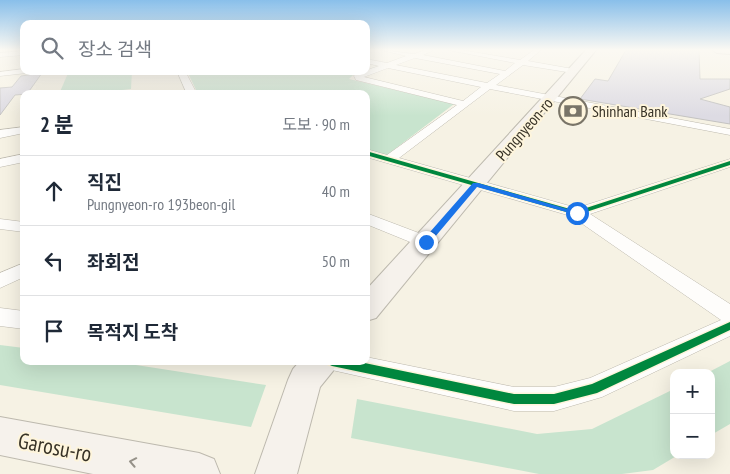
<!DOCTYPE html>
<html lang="ko">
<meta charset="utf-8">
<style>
:root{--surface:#fff;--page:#f6f6f7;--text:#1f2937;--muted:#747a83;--line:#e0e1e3}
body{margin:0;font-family:"PT Sans Narrow","Noto Sans KR",sans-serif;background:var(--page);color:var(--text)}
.controls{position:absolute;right:15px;bottom:15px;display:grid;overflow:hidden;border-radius:10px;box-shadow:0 5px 20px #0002}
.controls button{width:45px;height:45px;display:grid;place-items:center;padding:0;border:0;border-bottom:1px solid var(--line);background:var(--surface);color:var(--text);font:25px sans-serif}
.stop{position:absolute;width:15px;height:15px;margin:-11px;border:4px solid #1a73e8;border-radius:50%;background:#fff}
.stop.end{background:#1a73e8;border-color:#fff;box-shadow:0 1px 5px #0008}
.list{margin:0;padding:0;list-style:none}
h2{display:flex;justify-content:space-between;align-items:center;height:65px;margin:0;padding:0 20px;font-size:21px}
h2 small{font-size:16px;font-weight:400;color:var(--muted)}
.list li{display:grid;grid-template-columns:32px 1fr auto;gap:15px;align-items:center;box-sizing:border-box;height:70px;padding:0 20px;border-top:1px solid var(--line)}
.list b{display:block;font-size:19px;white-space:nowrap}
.list p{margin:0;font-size:16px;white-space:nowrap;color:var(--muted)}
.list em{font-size:16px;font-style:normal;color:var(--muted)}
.icon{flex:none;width:28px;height:28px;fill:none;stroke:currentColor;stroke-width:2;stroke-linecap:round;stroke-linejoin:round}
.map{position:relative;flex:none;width:730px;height:474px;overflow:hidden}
.search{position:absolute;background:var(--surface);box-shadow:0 5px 20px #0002;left:20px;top:20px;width:350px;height:55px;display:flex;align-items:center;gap:12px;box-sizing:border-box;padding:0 18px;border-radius:10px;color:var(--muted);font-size:19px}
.panel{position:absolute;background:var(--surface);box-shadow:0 5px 20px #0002;left:20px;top:90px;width:350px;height:275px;border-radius:10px}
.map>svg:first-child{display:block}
.green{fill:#c8e4ce}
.building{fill:#dddbe3;stroke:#c3c2c1}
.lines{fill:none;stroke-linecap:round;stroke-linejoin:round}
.street-casing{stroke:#bdb9ae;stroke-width:1}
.secondary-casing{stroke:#bdb9ae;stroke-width:2}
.street{fill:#fefdfb;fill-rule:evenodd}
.secondary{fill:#f6f2ec;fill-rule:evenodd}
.cycleway-casing{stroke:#fef5dc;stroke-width:3}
.cycleway{fill:#00873e;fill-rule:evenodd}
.oneway{stroke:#969289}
.route{fill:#1a73e8}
.labels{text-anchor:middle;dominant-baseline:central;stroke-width:4;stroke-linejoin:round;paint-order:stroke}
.far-poi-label{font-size:16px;fill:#373226;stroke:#fef5dc;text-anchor:start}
.far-street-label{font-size:16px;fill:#373226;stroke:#fef5dc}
.near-street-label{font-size:22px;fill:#373226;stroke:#fef5dc}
</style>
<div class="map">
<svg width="730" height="474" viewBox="0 0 730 474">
<rect width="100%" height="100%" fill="#f6f2e4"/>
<!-- green -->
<g class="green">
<polygon points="69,71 132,71 131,89 90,94 59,94"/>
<polygon points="204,71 342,71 354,74 349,79 454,104 387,155 366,149 366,94 198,94 188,73"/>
<polygon points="0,345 24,348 24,361 110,361 266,385 251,427 0,385"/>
<polygon points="730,361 730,424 711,435 711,373 707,373"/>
<polygon points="674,389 674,455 678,455 653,470 622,474 539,474 351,438 357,399 537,434 592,429"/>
</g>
<!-- building -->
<g class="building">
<polygon points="626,50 699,50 700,79 730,79 730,89 700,99 730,107 730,124 580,99 595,79 608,81"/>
<polygon points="42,73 27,94 15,95 0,115 0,88 12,87 21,76"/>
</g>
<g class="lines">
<defs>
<g id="street">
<path d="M381 50 414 54 425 50H434L423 55 505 71 515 63 448 50H462L520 60 534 50H541L528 61 573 69 577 71 573 73 523 65 496 85 730 129V135L490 89 399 158 577 208 730 159V167L590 214 730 304V336L602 397 554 411H514L323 368 320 361H366V357L514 387H554L590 378 721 320 571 216 366 157V149L387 155 457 105 356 80 354 76 355 74 379 66 366 63V59L387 63 406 56ZM415 58 500 74 487 83 396 65ZM388 68 481 87 463 101 364 77Z"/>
<polygon points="24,51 24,55 0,57 0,53"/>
<polygon points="24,69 24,71 28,71 27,73 0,76 0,72"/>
<polygon points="177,71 185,71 197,94 187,94"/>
<polygon points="24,127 24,133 0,138 0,130"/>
<polygon points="24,154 24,162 0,167 0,159"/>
<polygon points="366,213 432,238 435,242 432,246 426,248 420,246 366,224"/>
<polygon points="0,219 24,222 24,232 0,229"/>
<polygon points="24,263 24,277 0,288 0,273"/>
<polygon points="0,308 24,311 24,329 0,326"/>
</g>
<g id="secondary">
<polygon points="586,50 596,50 376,318 366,321 366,290"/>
<polygon points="712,50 730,50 730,54 717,53"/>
<polygon points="300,361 337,361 333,371 320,387 297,474 255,474 288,380 293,369"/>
<polygon points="0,417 199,453 214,459 220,474 93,474 0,455"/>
</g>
</defs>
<!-- street casing -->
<use href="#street" class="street-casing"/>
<!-- secondary casing -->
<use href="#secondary" class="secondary-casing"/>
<!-- street -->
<use href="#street" class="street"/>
<!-- secondary -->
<use href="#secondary" class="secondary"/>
<defs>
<g id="cycleway">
<polygon points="366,151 577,211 730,161 730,165 577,215 366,155"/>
<polygon points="730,322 730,330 597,393 554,404 514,404 332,366 328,364 327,361 355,361 514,394 554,394 592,384"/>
</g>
</defs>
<!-- cycleway casing -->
<use href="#cycleway" class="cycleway-casing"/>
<!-- cycleway -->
<use href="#cycleway" class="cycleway"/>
</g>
<!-- one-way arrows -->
<defs><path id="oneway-chevron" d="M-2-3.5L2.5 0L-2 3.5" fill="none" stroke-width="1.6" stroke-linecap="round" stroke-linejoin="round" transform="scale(1.25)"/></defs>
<use class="oneway" href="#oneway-chevron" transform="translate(133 462) rotate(-169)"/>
<!-- sky -->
<linearGradient id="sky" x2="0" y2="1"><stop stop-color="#89bfea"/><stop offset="0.43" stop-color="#fbf9f3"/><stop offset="1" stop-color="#fbf9f3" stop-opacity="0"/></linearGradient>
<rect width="730" height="116" fill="url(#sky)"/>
<!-- route -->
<polygon class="route" points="473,183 478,183 581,213 577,215 477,187 429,244 423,244 423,240"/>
<!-- icons -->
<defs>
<symbol id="bank-ring" viewBox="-11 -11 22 22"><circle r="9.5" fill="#fef5dc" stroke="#7a7568" stroke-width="1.5"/><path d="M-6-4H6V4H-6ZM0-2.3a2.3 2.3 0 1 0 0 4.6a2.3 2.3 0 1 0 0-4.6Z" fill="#7a7568"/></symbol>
</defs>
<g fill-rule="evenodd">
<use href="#bank-ring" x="557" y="95" width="32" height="32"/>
</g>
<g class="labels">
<!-- far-poi labels -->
<g class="far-poi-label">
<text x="592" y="111">Shinhan Bank</text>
</g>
<!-- far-street labels -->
<g class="far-street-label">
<text transform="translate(524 129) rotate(-49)">Pungnyeon-ro</text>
</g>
<!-- near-street labels -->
<g class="near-street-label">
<text transform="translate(55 447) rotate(11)">Garosu-ro</text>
</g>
</g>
</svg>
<div class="controls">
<button>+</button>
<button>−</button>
</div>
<div class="stop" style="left:577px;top:213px"></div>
<div class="stop end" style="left:426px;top:242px"></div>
<div class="search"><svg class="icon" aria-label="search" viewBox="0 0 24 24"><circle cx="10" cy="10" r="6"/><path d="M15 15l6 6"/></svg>장소 검색</div>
<section class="panel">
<h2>2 분<small>도보 · 90 m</small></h2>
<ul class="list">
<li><svg class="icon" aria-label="ahead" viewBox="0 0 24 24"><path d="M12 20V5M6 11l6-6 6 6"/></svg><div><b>직진</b><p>Pungnyeon-ro 193beon-gil</p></div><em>40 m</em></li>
<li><svg class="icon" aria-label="left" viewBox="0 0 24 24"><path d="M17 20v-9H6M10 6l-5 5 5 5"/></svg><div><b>좌회전</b></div><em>50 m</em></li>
<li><svg class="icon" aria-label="arrive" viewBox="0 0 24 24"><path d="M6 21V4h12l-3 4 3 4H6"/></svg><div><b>목적지 도착</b></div></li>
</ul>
</section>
</div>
